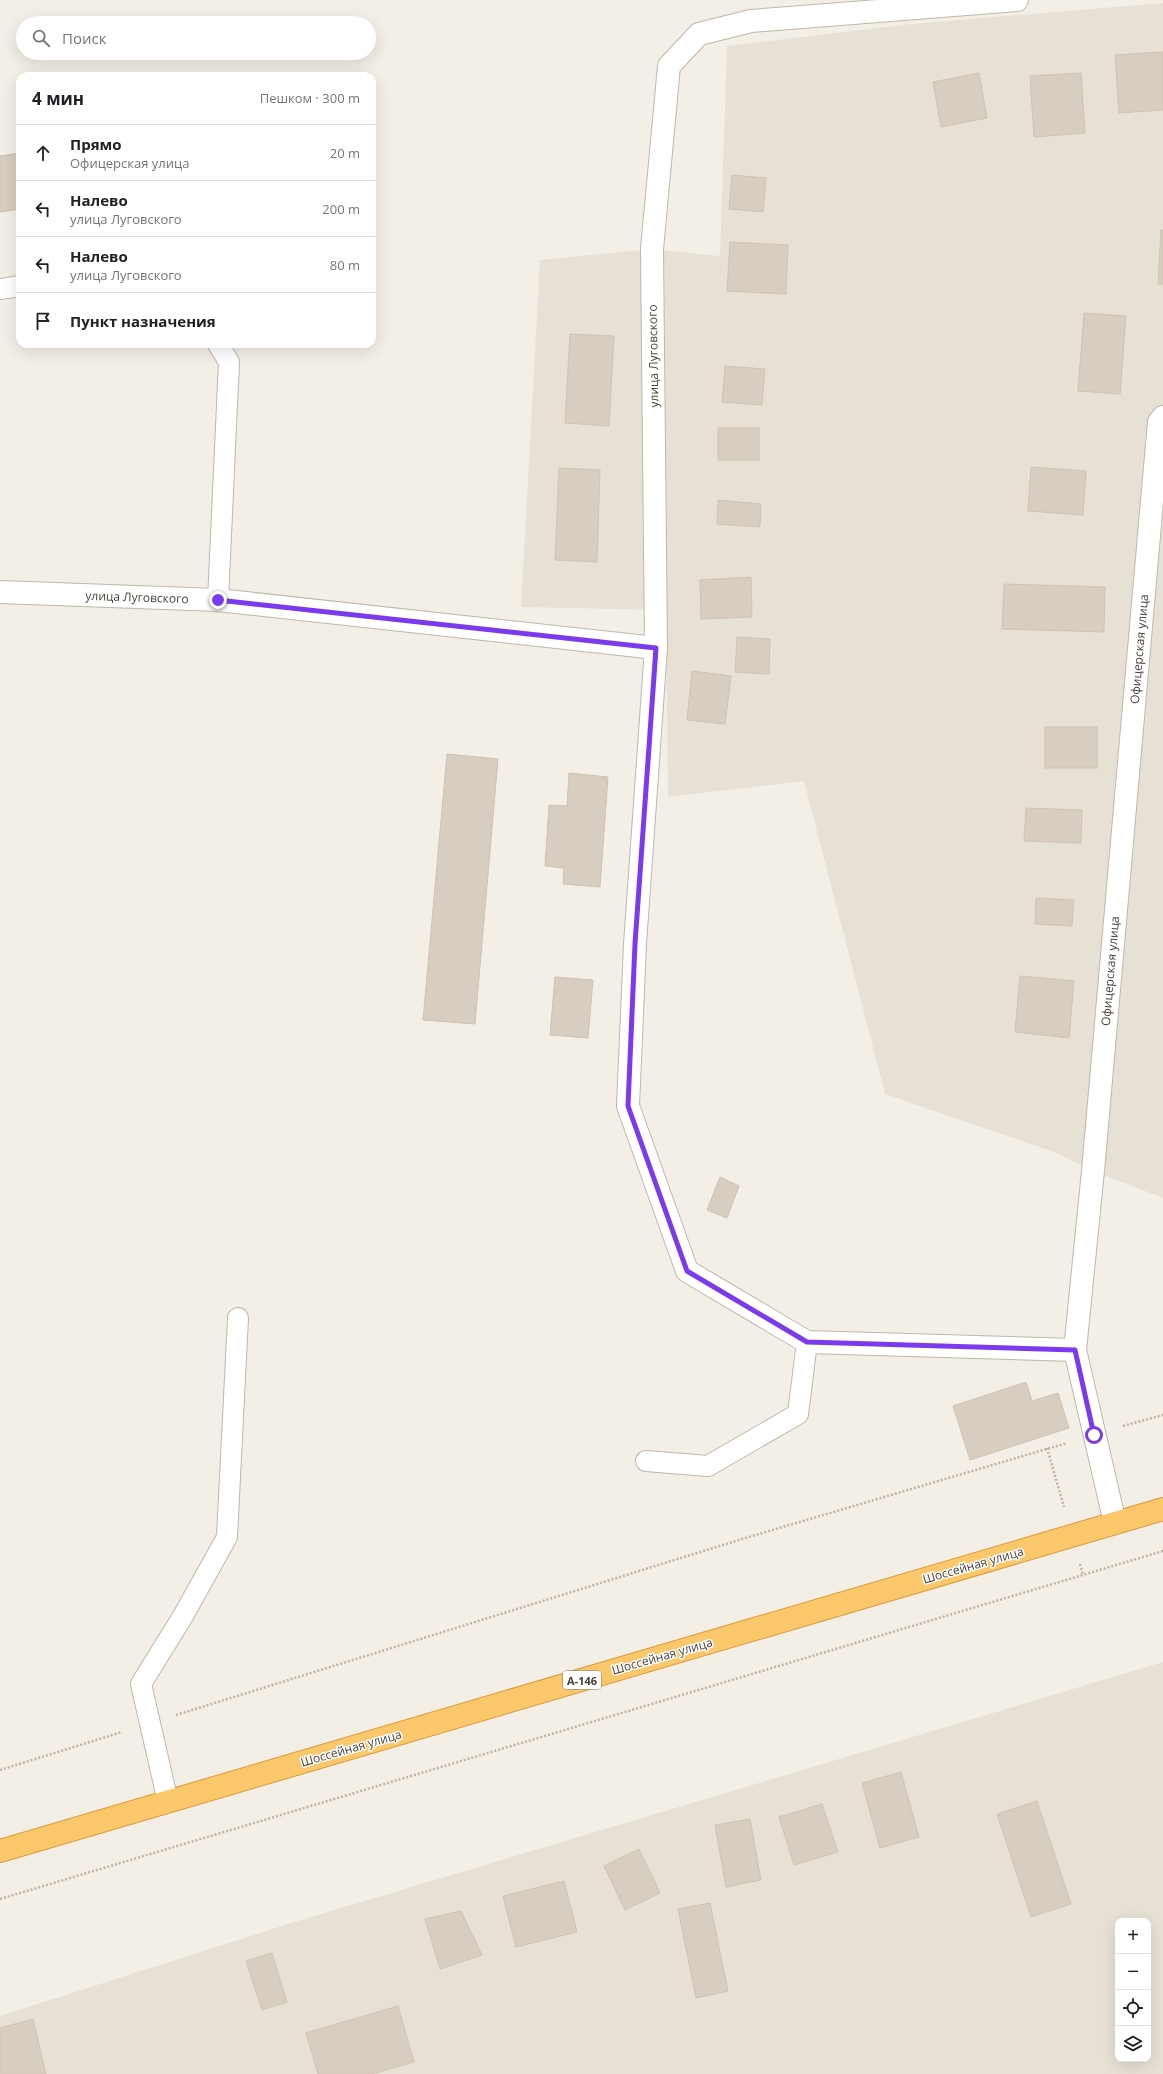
<!DOCTYPE html>
<html lang="ru">
<meta charset="utf-8">
<style>
:root{--surface:#fff;--page:#f6f6f6;--text:#202124;--muted:#757577;--line:#e0e0e0}
body{margin:0;font-family:"Open Sans",sans-serif;background:var(--page);color:var(--text)}
.controls{position:absolute;right:12px;bottom:12px;display:grid;overflow:hidden;border-radius:8px;box-shadow:0 4px 16px #0002}
.controls button{width:36px;height:36px;display:grid;place-items:center;padding:0;border:0;border-bottom:1px solid var(--line);background:var(--surface);color:var(--text);font:20px sans-serif}
.stop{position:absolute;width:12px;height:12px;margin:-9px;border:3px solid #7c3aed;border-radius:50%;background:#fff}
.stop.end{background:#7c3aed;border-color:#fff;box-shadow:0 1px 4px #0008}
.list{margin:0;padding:0;list-style:none}
h2{display:flex;justify-content:space-between;align-items:center;height:52px;margin:0;padding:0 16px;font-size:17px}
h2 small{font-size:13px;font-weight:400;color:var(--muted)}
.list li{display:grid;grid-template-columns:26px 1fr auto;gap:12px;align-items:center;box-sizing:border-box;height:56px;padding:0 16px;border-top:1px solid var(--line)}
.list b{display:block;font-size:15px;white-space:nowrap}
.list p{margin:0;font-size:13px;white-space:nowrap;color:var(--muted)}
.list em{font-size:13px;font-style:normal;color:var(--muted)}
.icon{flex:none;width:22px;height:22px;fill:none;stroke:currentColor;stroke-width:2;stroke-linecap:round;stroke-linejoin:round}
.map{position:relative;flex:none;width:1163px;height:2074px;overflow:hidden}
.search{position:absolute;background:var(--surface);box-shadow:0 4px 16px #0002;left:16px;top:16px;width:360px;height:44px;display:flex;align-items:center;gap:10px;box-sizing:border-box;padding:0 14px;border-radius:22px;color:var(--muted);font-size:15px}
.panel{position:absolute;background:var(--surface);box-shadow:0 4px 16px #0002;left:16px;top:72px;width:360px;height:276px;border-radius:12px}
.map>svg:first-child{display:block}
.residential{fill:#e7e1d5;fill-rule:evenodd}
.building{fill:#d7cdc0;stroke:#cfc2b0}
.lines{fill:none;stroke-linecap:round;stroke-linejoin:round}
.lane-casing{stroke:#beb7aa;stroke-width:22}
.street-casing{stroke:#beb7aa;stroke-width:24}
.highway-casing{stroke:#d99b3b;stroke-width:24}
.path{stroke:#c0b29b;stroke-width:2.5;stroke-dasharray:2 2;stroke-linecap:butt}
.lane{stroke:#fff;stroke-width:20}
.street{stroke:#fff;stroke-width:22}
.highway{stroke:#fac76b;stroke-width:22}
.route{stroke:#7c3aed;stroke-width:5}
.labels{text-anchor:middle;dominant-baseline:central;stroke-width:3;stroke-linejoin:round;paint-order:stroke}
.shield{fill:#fff;stroke:#7e7972;stroke-width:1}
.shield-label{font-size:11px;font-weight:bold;fill:#463f36}
.street-label{font-size:12px;fill:#463f36;stroke:#fff}
</style>
<div class="map">
<svg width="1163" height="2074" viewBox="0 0 1163 2074">
<rect width="100%" height="100%" fill="#f3efe7"/>
<!-- residential -->
<g class="residential">
<polygon points="1163,3 1163,1198 1093,1171 1054,1152 885,1094 804,781 668,797 666,610 521,607 540,260 652,249 720,256 727,46 911,24"/>
<path d="M1163 1662V2074H0V2016L291 1923ZM1118 1921H1148V2059H1118Z"/>
</g>
<!-- building -->
<g class="building">
<polygon points="1163,52 1163,110 1119,113 1115,55"/>
<polygon points="979,73 987,118 941,127 933,82"/>
<polygon points="1081,73 1085,133 1034,137 1030,76"/>
<polygon points="20,153 20,209 0,212 0,156"/>
<polygon points="732,175 766,178 763,212 729,209"/>
<polygon points="1161,230 1163,230 1163,284 1158,284"/>
<polygon points="730,242 788,245 786,294 727,291"/>
<polygon points="1084,313 1126,316 1120,394 1078,391"/>
<polygon points="570,334 614,336 609,426 565,423"/>
<polygon points="725,366 765,369 762,405 722,402"/>
<rect x="718" y="428" width="41" height="32"/>
<polygon points="1031,467 1086,471 1083,515 1028,511"/>
<polygon points="559,468 600,470 597,562 555,560"/>
<polygon points="718,500 761,504 760,527 717,524"/>
<polygon points="751,577 752,617 701,619 700,580"/>
<polygon points="1004,584 1105,587 1104,632 1002,629"/>
<polygon points="737,637 770,639 769,674 735,672"/>
<polygon points="692,671 731,676 725,724 687,720"/>
<rect x="1045" y="727" width="52" height="41"/>
<polygon points="447,754 498,759 475,1024 423,1020"/>
<polygon points="569,773 608,777 600,887 563,884 564,868 545,866 549,805 567,806"/>
<polygon points="1026,808 1082,810 1081,843 1024,841"/>
<polygon points="1036,898 1074,900 1072,926 1035,924"/>
<polygon points="1020,976 1074,981 1069,1038 1015,1032"/>
<polygon points="555,977 593,980 588,1038 550,1035"/>
<polygon points="720,1177 739,1186 727,1218 707,1210"/>
<polygon points="1026,1382 1032,1401 1058,1393 1069,1428 970,1460 953,1406"/>
<polygon points="901,1772 919,1837 880,1848 862,1783"/>
<polygon points="1037,1801 1071,1904 1031,1917 997,1814"/>
<polygon points="822,1804 838,1852 794,1865 779,1817"/>
<polygon points="750,1819 761,1880 726,1887 715,1825"/>
<polygon points="639,1849 660,1893 625,1910 604,1866"/>
<polygon points="564,1881 577,1932 516,1947 503,1896"/>
<polygon points="710,1903 728,1991 696,1998 678,1909"/>
<polygon points="461,1911 482,1955 440,1969 425,1919"/>
<polygon points="272,1953 287,2002 262,2010 246,1961"/>
<polygon points="398,2006 414,2062 372,2074 318,2074 306,2033"/>
<polygon points="33,2019 46,2074 0,2074 0,2028"/>
</g>
<g class="lines">
<defs>
<g id="lane">
<polyline points="0,289 20,286"/>
<polyline points="218,600 229,362 218,344"/>
<polyline points="646,1461 708,1466 798,1414 807,1342"/>
<polyline points="168,1802 141,1684 183,1616 227,1537 238,1318"/>
</g>
<g id="street">
<polyline points="0,592 218,600 656,648 635,944 628,1106 687,1271 807,1342 1075,1350"/>
<polyline points="656,648 652,249 669,66 699,34 751,21 1017,0"/>
<polyline points="1115,1523 1075,1350 1093,1171 1159,422 1163,417"/>
</g>
<polyline id="highway" points="0,1851 1163,1509"/>
</defs>
<!-- lane casing -->
<use href="#lane" class="lane-casing"/>
<!-- street casing -->
<use href="#street" class="street-casing"/>
<!-- highway casing -->
<use href="#highway" class="highway-casing"/>
<!-- path -->
<g class="path">
<polyline points="1123,1426 1163,1415"/>
<polyline points="1047,1448 1064,1507"/>
<polyline points="1080,1564 1083,1575"/>
<polyline points="176,1715 742,1539 1067,1443"/>
<polyline points="0,1770 122,1732"/>
<polyline points="0,1899 1163,1551"/>
</g>
<!-- lane -->
<use href="#lane" class="lane"/>
<!-- street -->
<use href="#street" class="street"/>
<!-- highway -->
<use href="#highway" class="highway"/>
</g>
<g class="lines">
<!-- route -->
<polyline class="route" points="218,600 656,648 635,944 628,1106 687,1271 807,1342 1075,1350 1094,1435"/>
</g>
<g class="labels">
<!-- shield labels -->
<rect class="shield" x="563" y="1671" width="38" height="18" rx="3"/>
<g class="shield-label">
<text x="582" y="1680">А-146</text>
</g>
<!-- street labels -->
<g class="street-label">
<text transform="translate(653 356) rotate(-91)">улица Луговского</text>
<text transform="translate(137 597) rotate(2)">улица Луговского</text>
<text transform="translate(1139 649) rotate(-85)">Офицерская улица</text>
<text transform="translate(1110 971) rotate(-85)">Офицерская улица</text>
<text transform="translate(973 1565) rotate(-16)">Шоссейная улица</text>
<text transform="translate(662 1656) rotate(-16)">Шоссейная улица</text>
<text transform="translate(351 1748) rotate(-16)">Шоссейная улица</text>
</g>
</g>
</svg>
<div class="controls">
<button>+</button>
<button>−</button>
<button><svg class="icon" aria-label="locate" viewBox="0 0 24 24"><circle cx="12" cy="12" r="6"/><path d="M12 2v4M12 18v4M2 12h4M18 12h4"/></svg></button>
<button><svg class="icon" aria-label="layers" viewBox="0 0 24 24"><path d="M12 4l9 5-9 5-9-5zM3 14l9 5 9-5"/></svg></button>
</div>
<div class="stop" style="left:1094px;top:1435px"></div>
<div class="stop end" style="left:218px;top:600px"></div>
<div class="search"><svg class="icon" aria-label="search" viewBox="0 0 24 24"><circle cx="10" cy="10" r="6"/><path d="M15 15l6 6"/></svg>Поиск</div>
<section class="panel">
<h2>4 мин<small>Пешком · 300 m</small></h2>
<ul class="list">
<li><svg class="icon" aria-label="ahead" viewBox="0 0 24 24"><path d="M12 20V5M6 11l6-6 6 6"/></svg><div><b>Прямо</b><p>Офицерская улица</p></div><em>20 m</em></li>
<li><svg class="icon" aria-label="left" viewBox="0 0 24 24"><path d="M17 20v-9H6M10 6l-5 5 5 5"/></svg><div><b>Налево</b><p>улица Луговского</p></div><em>200 m</em></li>
<li><svg class="icon" aria-label="left" viewBox="0 0 24 24"><path d="M17 20v-9H6M10 6l-5 5 5 5"/></svg><div><b>Налево</b><p>улица Луговского</p></div><em>80 m</em></li>
<li><svg class="icon" aria-label="arrive" viewBox="0 0 24 24"><path d="M6 21V4h12l-3 4 3 4H6"/></svg><div><b>Пункт назначения</b></div></li>
</ul>
</section>
</div>
